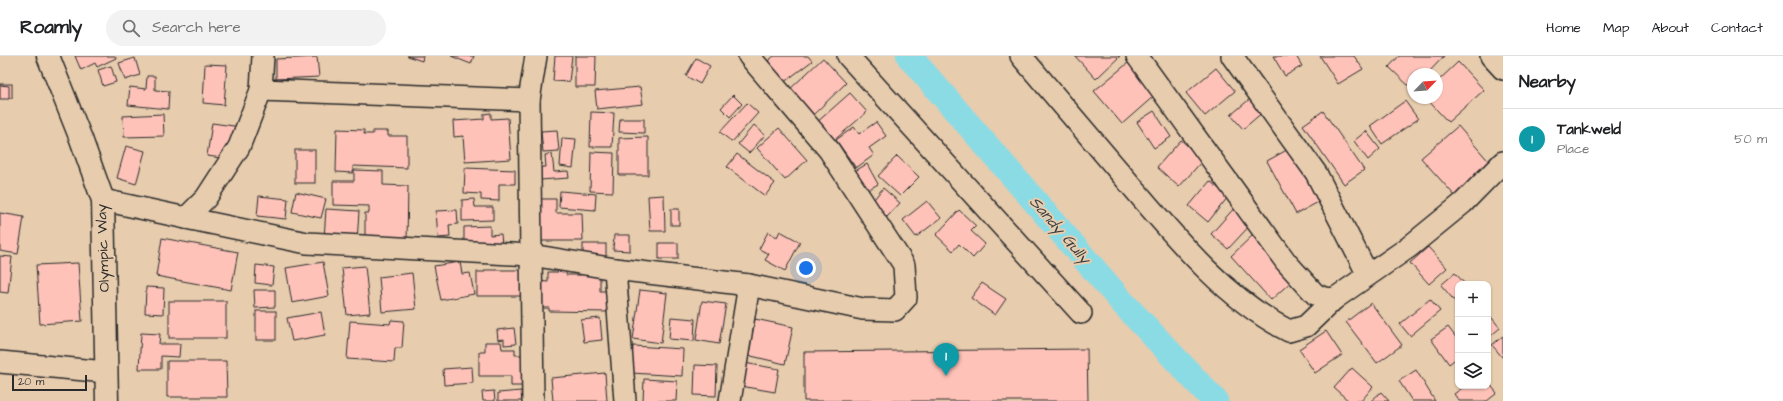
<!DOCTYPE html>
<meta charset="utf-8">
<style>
:root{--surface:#fff;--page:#f2f2f2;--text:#202124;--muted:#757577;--line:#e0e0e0;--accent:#d93025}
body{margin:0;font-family:"Architects Daughter",sans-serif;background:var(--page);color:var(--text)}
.controls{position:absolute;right:12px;bottom:12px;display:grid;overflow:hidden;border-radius:8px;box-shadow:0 1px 3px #0004}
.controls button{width:36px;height:36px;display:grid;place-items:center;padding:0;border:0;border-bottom:1px solid var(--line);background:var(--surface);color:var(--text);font:20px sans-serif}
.compass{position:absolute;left:1407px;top:12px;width:36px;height:36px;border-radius:50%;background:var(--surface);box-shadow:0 1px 3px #0004;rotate:65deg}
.scale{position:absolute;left:12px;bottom:10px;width:75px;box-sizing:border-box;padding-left:4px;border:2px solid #2b2b2b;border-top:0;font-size:11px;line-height:14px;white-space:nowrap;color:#2b2b2b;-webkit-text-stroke:3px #e7ccae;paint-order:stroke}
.you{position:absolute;left:806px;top:212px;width:14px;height:14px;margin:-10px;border:3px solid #fff;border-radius:50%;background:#1a73e8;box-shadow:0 0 0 6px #1a73e833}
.badge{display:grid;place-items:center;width:26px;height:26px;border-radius:50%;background:var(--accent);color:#fff;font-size:13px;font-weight:700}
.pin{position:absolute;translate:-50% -33px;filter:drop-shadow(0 1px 2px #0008)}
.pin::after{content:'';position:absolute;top:21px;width:14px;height:12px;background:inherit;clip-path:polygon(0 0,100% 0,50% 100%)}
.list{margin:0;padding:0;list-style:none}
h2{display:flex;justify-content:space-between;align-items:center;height:52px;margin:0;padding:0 16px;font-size:17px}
h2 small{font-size:13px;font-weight:400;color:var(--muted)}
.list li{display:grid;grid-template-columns:26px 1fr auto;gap:12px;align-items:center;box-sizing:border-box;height:60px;padding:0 16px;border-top:1px solid var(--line)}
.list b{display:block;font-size:15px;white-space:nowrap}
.list p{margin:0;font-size:13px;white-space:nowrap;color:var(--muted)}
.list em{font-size:13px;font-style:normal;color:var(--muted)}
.icon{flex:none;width:22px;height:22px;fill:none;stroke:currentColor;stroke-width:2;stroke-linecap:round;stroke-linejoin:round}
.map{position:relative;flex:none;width:1503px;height:345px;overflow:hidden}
header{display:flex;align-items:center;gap:24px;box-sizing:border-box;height:56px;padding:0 20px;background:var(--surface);border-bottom:1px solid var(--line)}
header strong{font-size:19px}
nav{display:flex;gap:22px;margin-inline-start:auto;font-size:14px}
.search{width:280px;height:36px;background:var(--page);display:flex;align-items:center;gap:10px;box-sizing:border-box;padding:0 14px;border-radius:22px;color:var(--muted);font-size:15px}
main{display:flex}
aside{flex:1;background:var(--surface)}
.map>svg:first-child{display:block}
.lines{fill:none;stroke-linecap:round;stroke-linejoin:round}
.canal{stroke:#8bdbe5;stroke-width:26}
.building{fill:#fec2b8;stroke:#2b2b2b}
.minor-casing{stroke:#2b2b2b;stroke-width:24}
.tertiary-casing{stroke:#2b2b2b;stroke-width:25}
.minor{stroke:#e7ccae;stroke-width:21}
.tertiary{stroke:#e7ccae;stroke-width:22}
.labels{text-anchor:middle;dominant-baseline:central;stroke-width:4;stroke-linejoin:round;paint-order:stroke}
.street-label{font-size:15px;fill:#2b2b2b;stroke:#e7ccae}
.water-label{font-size:16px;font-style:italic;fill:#353d3e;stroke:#e7ccae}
</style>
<header>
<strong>Roamly</strong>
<div class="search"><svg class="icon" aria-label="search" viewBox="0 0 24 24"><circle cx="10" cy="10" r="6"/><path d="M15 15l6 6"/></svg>Search here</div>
<nav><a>Home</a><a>Map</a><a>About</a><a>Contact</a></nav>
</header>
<main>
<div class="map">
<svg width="1503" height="345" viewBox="0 0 1503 345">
<rect width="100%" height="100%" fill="#e7ccae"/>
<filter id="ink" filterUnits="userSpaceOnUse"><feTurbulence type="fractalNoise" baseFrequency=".025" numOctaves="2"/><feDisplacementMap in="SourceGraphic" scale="8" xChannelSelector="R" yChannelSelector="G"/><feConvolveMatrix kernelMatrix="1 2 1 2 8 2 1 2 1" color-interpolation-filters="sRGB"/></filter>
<g filter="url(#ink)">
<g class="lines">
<!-- canal -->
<polyline class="canal" points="909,0 1123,247 1215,345"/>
</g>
<!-- building -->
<g class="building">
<polygon points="75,0 115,0 116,2 97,11 95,7 81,14"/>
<polygon points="407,0 423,0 422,5"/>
<polygon points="451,0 474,0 471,8"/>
<polygon points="555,0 572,0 569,26 553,25"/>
<polygon points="575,0 596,0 595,31 575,31"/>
<polygon points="774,0 808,0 812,5 779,30 763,9"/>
<polygon points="1075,0 1120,0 1096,23"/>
<polygon points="1273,0 1296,0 1302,10 1285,20"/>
<polygon points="1320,0 1354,0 1363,13 1338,28"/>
<polygon points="1399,0 1444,0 1427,18 1413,18 1412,33 1389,11"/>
<polygon points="317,1 319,21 276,23 276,3"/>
<polygon points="135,2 140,19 125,24 119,7"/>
<polygon points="696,2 710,10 700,28 686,20"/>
<polygon points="823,2 846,27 812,60 788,35"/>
<polygon points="1458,6 1484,34 1448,66 1426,42 1437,42 1437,26"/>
<polygon points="1128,7 1155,39 1122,68 1094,35"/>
<polygon points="205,8 227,9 224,49 203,47"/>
<polygon points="111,10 116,26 103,30 98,14"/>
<polygon points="1216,12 1235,35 1205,60 1186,37"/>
<polygon points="147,20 155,20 155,34 169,35 168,53 128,49 130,31 146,33"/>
<rect x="0" y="28" width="12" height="14"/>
<polygon points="0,29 9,30 9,43 0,43"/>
<polygon points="640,31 643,48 597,53 595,35"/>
<polygon points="850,37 867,56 831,87 815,68"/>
<polygon points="733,39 742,48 730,61 721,52"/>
<polygon points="1252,41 1264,55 1243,73 1231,59"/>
<polygon points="1405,45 1418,63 1382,88 1370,70"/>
<polygon points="747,47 758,57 732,86 720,76"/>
<polygon points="1154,55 1171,81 1154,92 1137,66"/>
<polygon points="1323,55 1364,114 1344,128 1303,69"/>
<polygon points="591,56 614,57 612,91 590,91"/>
<polygon points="491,57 491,63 508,62 511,103 465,106 463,80 454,81 453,65 484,63 484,58"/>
<polygon points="163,58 164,80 124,81 123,60"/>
<polygon points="620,63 644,63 644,77 619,76"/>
<polygon points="876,66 886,80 869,92 874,99 856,112 836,84 854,71 859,78"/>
<polygon points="212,67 241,71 229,103 207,100"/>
<polygon points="754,69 765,79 749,97 738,88"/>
<polygon points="1458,70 1492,109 1456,141 1421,102"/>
<polygon points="779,72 807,104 785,124 757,92"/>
<polygon points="337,73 364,74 364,78 373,78 373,75 388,75 388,80 407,80 407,112 353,110 353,117 336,116"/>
<polygon points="557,74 559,95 543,96 541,75"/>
<polygon points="1366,75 1380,93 1368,104 1354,85"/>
<polygon points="648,81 648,119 619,119 619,82"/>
<polygon points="562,82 576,83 573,112 560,110"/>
<polygon points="1181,84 1203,104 1179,131 1157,111"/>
<polygon points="126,90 145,95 136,128 117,122"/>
<polygon points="1294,90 1324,143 1296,158 1267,105"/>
<rect x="295" y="94" width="20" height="33"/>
<polygon points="591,96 614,97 613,136 590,135"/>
<polygon points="552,98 554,116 568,115 569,122 540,124 539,111 546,111 545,99"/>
<polygon points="737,98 775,127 765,140 727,111"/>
<polygon points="897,100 919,121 900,140 878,120"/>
<polygon points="867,108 878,128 866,135 855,115"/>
<polygon points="465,112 515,114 515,128 499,128 499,145 481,144 481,138 464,137"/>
<polygon points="354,114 383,115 383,129 408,130 407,185 365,184 365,157 369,157 369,150 333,149 333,125 354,125"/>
<polygon points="1210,125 1228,141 1208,166 1189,150"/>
<polygon points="883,132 900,147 887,161 871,147"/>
<polygon points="560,135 596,138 595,154 559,151"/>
<polygon points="296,136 326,143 321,162 292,156"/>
<polygon points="664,139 665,175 650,175 648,140"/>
<polygon points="259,140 288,143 286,163 257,160"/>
<polygon points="474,143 475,151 493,151 493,164 462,165 462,144"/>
<polygon points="538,143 556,143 556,157 582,157 583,185 538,185"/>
<polygon points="927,145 941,162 916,181 903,164"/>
<polygon points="1237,149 1254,165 1228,193 1211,178"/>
<polygon points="326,153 359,155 357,186 324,183"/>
<rect x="671" y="153" width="8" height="16"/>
<polygon points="457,154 458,168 449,169 450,181 438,182 436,155"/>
<polygon points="959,154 976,170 971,175 985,188 973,202 959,188 953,195 936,179"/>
<polygon points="0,157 24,161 18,198 0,195"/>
<polygon points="490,170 490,179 501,178 502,189 464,190 464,171"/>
<polygon points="780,175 800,186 785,215 765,204 769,198 759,193 768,176 777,181"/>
<polygon points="1254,178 1295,222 1271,244 1231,200"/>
<polygon points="614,179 630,179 630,195 613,194"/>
<polygon points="162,182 238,196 231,234 156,220"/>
<rect x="659" y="187" width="19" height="16"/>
<rect x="583" y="188" width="23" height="15"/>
<polygon points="1428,191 1447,212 1429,228 1410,207"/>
<polygon points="0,200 12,201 8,237 0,236"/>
<polygon points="323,206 329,240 292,247 286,212"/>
<polygon points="460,206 462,218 470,217 474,238 441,244 434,210"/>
<polygon points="78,207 82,265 40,268 36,209"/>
<polygon points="256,209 274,211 272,229 255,227"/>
<polygon points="365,210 370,257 347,259 342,212"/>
<polygon points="558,212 566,213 566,219 581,219 581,214 600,219 600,235 607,235 607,256 549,255 549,252 537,252 537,225 548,226 548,216 558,216"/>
<polygon points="485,214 521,214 521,240 477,240 477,216 485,216"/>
<polygon points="412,217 416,253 382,256 379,221"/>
<polygon points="1455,217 1465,228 1458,228 1458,249 1441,229"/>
<polygon points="982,227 1006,243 995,259 971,242"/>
<polygon points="146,231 164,232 163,258 145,257"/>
<polygon points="254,234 275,234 275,251 255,252"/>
<polygon points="640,234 667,237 661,287 633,283"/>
<polygon points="1430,243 1440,255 1410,280 1400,268"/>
<rect x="169" y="245" width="57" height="37"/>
<polygon points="702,245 726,248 719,288 696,284"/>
<polygon points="1371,247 1402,289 1377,307 1346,266"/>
<rect x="256" y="255" width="20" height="29"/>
<polygon points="321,256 325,279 292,285 287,262"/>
<polygon points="1488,257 1500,272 1488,282"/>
<polygon points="671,261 695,263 694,285 669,283"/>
<polygon points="600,262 602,284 584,286 581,264"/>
<polygon points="755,263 793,271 785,308 747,299"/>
<polygon points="391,264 404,265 402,292 395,292 394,306 347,303 350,265 390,268"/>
<polygon points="1448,271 1458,284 1458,301 1449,308 1431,283"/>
<polygon points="514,272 516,288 504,289 504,283 498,284 497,274"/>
<polygon points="1326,275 1342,299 1315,317 1299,293"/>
<polygon points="141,277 160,278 159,288 180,288 179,301 161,300 161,313 139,313"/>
<polygon points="1503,280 1503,302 1492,289"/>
<polygon points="485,286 501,286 502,293 515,293 515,299 525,299 529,330 511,330 511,320 479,320 479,296 485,296"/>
<polygon points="633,290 683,293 682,320 631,317"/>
<polygon points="1087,293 1088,345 804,345 804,296"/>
<polygon points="167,305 226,305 227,341 167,341"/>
<polygon points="744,307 779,313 775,336 740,330"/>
<polygon points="695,309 717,310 716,340 694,339"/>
<polygon points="472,311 473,327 444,329 443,313"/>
<polygon points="1352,312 1373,331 1361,345 1349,345 1334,332"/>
<polygon points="1416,314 1435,345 1412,345 1399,325"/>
<polygon points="605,317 607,345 553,345 551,322"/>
<polygon points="644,323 677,325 676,345 643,345"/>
<polygon points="1488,326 1497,337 1487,345 1459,345 1454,338 1465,330 1488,330"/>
<polygon points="494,335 495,345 483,345 482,336"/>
<polygon points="521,335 522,345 498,345 498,337"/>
<polygon points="1381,336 1389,345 1371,345"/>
</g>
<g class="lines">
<defs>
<g id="minor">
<polyline points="848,0 1081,257"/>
<path d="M1021 0C1057 42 1093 85 1129 127 1175 181 1225 243 1289 275L1306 270 1334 243 1409 191 1463 147 1503 106"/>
<polyline points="1137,0 1286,206 1315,238 1324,242 1334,243"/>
<polyline points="1232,0 1316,117 1368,219"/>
<polyline points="1491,0 1503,13"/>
<polyline points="261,34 529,44 536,0"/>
<polyline points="529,44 533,345"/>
<polyline points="103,144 186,162 206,142 239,91 261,34 263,0"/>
<polyline points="186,162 307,187 531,199 615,213 749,229 863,253 895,254 906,242 904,209 829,94 749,0"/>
<polyline points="615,213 625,345"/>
<polyline points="0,306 106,316"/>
<polyline points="730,345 749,229"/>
</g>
<polyline id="tertiary" points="48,0 81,83 103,144 107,345"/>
</defs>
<!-- minor casing -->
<use href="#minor" class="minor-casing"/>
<!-- tertiary casing -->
<use href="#tertiary" class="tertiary-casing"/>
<!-- minor -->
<use href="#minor" class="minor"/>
<!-- tertiary -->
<use href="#tertiary" class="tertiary"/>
</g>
</g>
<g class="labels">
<!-- street labels -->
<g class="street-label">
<text transform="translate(103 192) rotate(-92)">Olympic Way</text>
</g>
<!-- water labels -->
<g class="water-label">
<text transform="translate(1060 174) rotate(49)">Sandy Gully</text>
</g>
</g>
</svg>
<div class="controls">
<button>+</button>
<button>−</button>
<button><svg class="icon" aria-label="layers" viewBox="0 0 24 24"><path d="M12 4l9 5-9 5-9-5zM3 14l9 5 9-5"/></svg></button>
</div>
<svg class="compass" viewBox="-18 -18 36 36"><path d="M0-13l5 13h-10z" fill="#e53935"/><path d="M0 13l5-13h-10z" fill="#757577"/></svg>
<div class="scale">20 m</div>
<div class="you"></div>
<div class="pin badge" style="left:946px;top:320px;background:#0f9aa8">1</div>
</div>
<aside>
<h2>Nearby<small></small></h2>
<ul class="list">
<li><span class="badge" style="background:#0f9aa8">1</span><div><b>Tankweld</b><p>Place</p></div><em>50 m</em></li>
</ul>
</aside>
</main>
